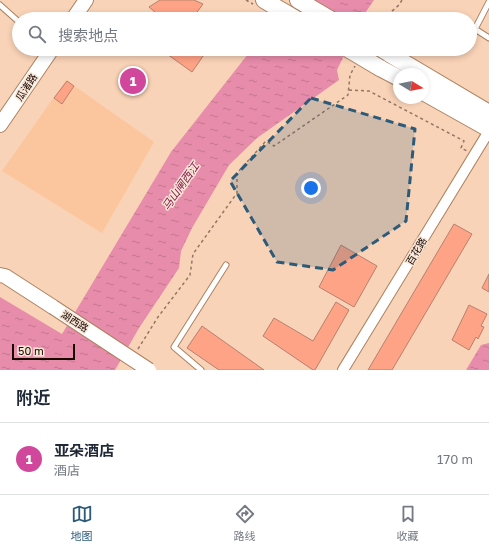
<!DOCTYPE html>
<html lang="zh">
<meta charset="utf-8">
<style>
:root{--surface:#fff;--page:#f6f6f7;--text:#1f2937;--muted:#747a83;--line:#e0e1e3;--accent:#2c5b7a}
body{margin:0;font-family:"Golos Text","Noto Sans SC",sans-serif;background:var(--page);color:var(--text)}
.compass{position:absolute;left:393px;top:68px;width:36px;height:36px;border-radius:50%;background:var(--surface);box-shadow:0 2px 6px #0003;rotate:100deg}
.scale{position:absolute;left:12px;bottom:10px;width:63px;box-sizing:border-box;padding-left:4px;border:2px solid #170800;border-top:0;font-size:11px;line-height:14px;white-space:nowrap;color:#170800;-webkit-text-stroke:3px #f8e5d6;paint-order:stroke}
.you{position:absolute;left:311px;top:188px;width:14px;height:14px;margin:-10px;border:3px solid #fff;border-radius:50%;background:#1a73e8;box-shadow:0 0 0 6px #1a73e833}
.badge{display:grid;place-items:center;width:26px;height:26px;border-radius:50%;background:var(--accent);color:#fff;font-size:13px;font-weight:700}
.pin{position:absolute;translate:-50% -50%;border:2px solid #fff;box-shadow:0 1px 4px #0006}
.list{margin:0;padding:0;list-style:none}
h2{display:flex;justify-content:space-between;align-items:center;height:52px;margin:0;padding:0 16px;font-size:17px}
h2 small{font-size:13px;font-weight:400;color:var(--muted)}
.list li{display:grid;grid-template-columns:26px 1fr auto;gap:12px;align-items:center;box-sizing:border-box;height:72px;padding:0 16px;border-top:1px solid var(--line)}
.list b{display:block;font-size:15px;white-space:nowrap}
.list p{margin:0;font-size:13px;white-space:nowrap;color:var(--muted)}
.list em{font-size:13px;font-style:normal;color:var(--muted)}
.icon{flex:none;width:22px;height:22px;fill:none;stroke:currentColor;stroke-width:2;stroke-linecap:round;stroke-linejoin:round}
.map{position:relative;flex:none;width:489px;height:370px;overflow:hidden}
.search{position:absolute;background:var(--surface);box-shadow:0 2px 6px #0003;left:12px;right:12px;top:12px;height:44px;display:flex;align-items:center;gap:10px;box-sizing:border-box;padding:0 14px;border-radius:22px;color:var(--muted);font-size:15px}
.sheet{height:124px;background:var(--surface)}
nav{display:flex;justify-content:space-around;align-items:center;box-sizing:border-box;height:56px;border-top:1px solid var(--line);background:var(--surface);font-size:11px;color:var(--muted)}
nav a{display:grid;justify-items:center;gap:2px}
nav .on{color:var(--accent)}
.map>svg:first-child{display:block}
.built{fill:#fbc69d}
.water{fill:url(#water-ripples)}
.building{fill:#fea385;stroke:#b6816f}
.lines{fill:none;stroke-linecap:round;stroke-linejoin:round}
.lane-casing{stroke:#ad8260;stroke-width:7}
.street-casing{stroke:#ad8260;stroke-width:12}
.secondary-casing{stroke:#ad8260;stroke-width:16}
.primary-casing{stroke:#ad8260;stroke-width:18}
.path{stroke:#927664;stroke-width:1.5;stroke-dasharray:3 3;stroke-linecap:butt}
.lane{stroke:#fff;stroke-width:5}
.street{stroke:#fff;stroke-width:10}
.secondary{stroke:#fff;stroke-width:14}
.primary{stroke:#fff;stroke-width:16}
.secondary-bridge-casing{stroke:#ad8260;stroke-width:16;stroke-linecap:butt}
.primary-bridge-casing{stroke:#ad8260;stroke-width:18;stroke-linecap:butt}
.path-bridge{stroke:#927664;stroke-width:1.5;stroke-dasharray:3 3;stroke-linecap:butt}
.secondary-bridge{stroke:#fff;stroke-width:14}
.primary-bridge{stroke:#fff;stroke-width:16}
.marked{fill:#2c5b7a;fill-opacity:0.2;stroke:#2c5b7a;stroke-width:3;stroke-dasharray:8 5;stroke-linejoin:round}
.labels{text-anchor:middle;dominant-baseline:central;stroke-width:3;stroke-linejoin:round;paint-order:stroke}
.street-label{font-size:10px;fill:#170800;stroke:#f8e5d6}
.water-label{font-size:11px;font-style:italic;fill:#7e1143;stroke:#f8e5d6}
</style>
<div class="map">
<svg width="489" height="370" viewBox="0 0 489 370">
<defs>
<pattern id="water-ripples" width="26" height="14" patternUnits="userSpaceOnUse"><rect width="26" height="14" fill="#e78caa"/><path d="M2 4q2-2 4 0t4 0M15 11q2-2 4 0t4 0" fill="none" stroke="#c57790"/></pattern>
</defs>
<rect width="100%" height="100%" fill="#f9d3b7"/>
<!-- built -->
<polygon class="built" points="66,80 154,142 102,233 2,171"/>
<!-- water -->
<g class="water">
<polygon points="297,0 374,0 361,19 279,19"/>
<polygon points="252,49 347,49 337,70 339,80 257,138 229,165 192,228 181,251 179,268 139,328 115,370 0,370 0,297 62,334 171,152"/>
<polygon points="489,343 489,370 466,370 481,345"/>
</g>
<!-- building -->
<g class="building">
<polygon points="160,0 194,0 203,4 192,19 150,19 155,12 149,7"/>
<polygon points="160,49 208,49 192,72"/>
<polygon points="67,81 74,86 62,104 54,98"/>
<polygon points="454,224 472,234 392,370 368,370"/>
<polygon points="341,245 377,266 354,307 319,287"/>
<polygon points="489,274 489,292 482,288"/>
<polygon points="336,302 349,310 315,370 313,370 263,336 274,318 313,341"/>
<polygon points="469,305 487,314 481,326 484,327 478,339 476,337 469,350 452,340"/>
<polygon points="202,326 264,370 219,370 187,348"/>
</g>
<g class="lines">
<defs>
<g id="lane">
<polyline points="489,2 475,29 489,38"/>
<polyline points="0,5 19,22"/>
<polyline points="201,370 174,347 226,265"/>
</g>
<polyline id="street" points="343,370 489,131"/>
<g id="secondary">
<polyline points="73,19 86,0"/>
<polyline points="0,125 52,49"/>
<polyline points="0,275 5,276 53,307"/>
</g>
<g id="primary">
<polyline points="264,0 296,19"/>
<polyline points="298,0 330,19"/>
<polyline points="381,49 489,113"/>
<polyline points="380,68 399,78"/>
<polyline points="423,92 489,129"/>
</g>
</defs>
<!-- lane casing -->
<use href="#lane" class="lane-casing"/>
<!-- street casing -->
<use href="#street" class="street-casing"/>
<!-- secondary casing -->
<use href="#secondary" class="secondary-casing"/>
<!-- primary casing -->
<use href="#primary" class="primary-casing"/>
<!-- path -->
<g class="path">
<polyline points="246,0 253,4"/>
<polyline points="342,15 349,19"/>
<polyline points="383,19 399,5 402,0"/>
<polyline points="349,90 369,91 464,141 461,148 467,151"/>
<polyline points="138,349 158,317 190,275 193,254 237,193 237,173 266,141 274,146 348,95 350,75 355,66"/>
</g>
<!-- lane -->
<use href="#lane" class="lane"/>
<!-- street -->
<use href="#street" class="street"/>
<!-- secondary -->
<use href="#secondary" class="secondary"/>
<!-- primary -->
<use href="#primary" class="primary"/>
<defs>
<polyline id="secondary-bridge" points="53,307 149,370"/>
<polyline id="primary-bridge" points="348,49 380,68"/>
</defs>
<!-- secondary-bridge casing -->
<use href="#secondary-bridge" class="secondary-bridge-casing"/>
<!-- primary-bridge casing -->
<use href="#primary-bridge" class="primary-bridge-casing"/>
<!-- path-bridge -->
<polyline class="path-bridge" points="330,49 336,53"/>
<!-- secondary-bridge -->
<use href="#secondary-bridge" class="secondary-bridge"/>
<!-- primary-bridge -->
<use href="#primary-bridge" class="primary-bridge"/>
</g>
<!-- marked area -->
<path class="marked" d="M311 98 415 129 406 221 333 270 277 262 230 181Z"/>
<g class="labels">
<!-- street labels -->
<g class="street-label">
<text transform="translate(26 87) rotate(-56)">瓜渚路</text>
<text transform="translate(416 251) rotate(-59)">百花路</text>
<text transform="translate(75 321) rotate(33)">湖西路</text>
</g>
<!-- water labels -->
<g class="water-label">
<text transform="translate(180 186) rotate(-55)">马山闸西江</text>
</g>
</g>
</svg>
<svg class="compass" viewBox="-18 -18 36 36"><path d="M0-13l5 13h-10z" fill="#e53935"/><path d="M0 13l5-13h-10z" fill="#747a83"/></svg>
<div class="scale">50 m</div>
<div class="you"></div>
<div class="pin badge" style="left:133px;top:81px;background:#d1479c">1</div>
<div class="search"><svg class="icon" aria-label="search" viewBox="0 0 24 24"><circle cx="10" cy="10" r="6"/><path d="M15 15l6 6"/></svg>搜索地点</div>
</div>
<section class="sheet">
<h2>附近<small></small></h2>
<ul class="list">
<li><span class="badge" style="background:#d1479c">1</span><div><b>亚朵酒店</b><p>酒店</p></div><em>170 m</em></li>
</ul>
</section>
<nav>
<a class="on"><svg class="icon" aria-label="map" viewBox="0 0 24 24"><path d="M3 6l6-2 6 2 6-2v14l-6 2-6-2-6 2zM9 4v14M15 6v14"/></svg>地图</a>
<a><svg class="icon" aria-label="directions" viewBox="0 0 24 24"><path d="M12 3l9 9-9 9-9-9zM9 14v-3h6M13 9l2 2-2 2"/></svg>路线</a>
<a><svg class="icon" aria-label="saved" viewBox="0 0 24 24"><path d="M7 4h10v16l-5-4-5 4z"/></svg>收藏</a>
</nav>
